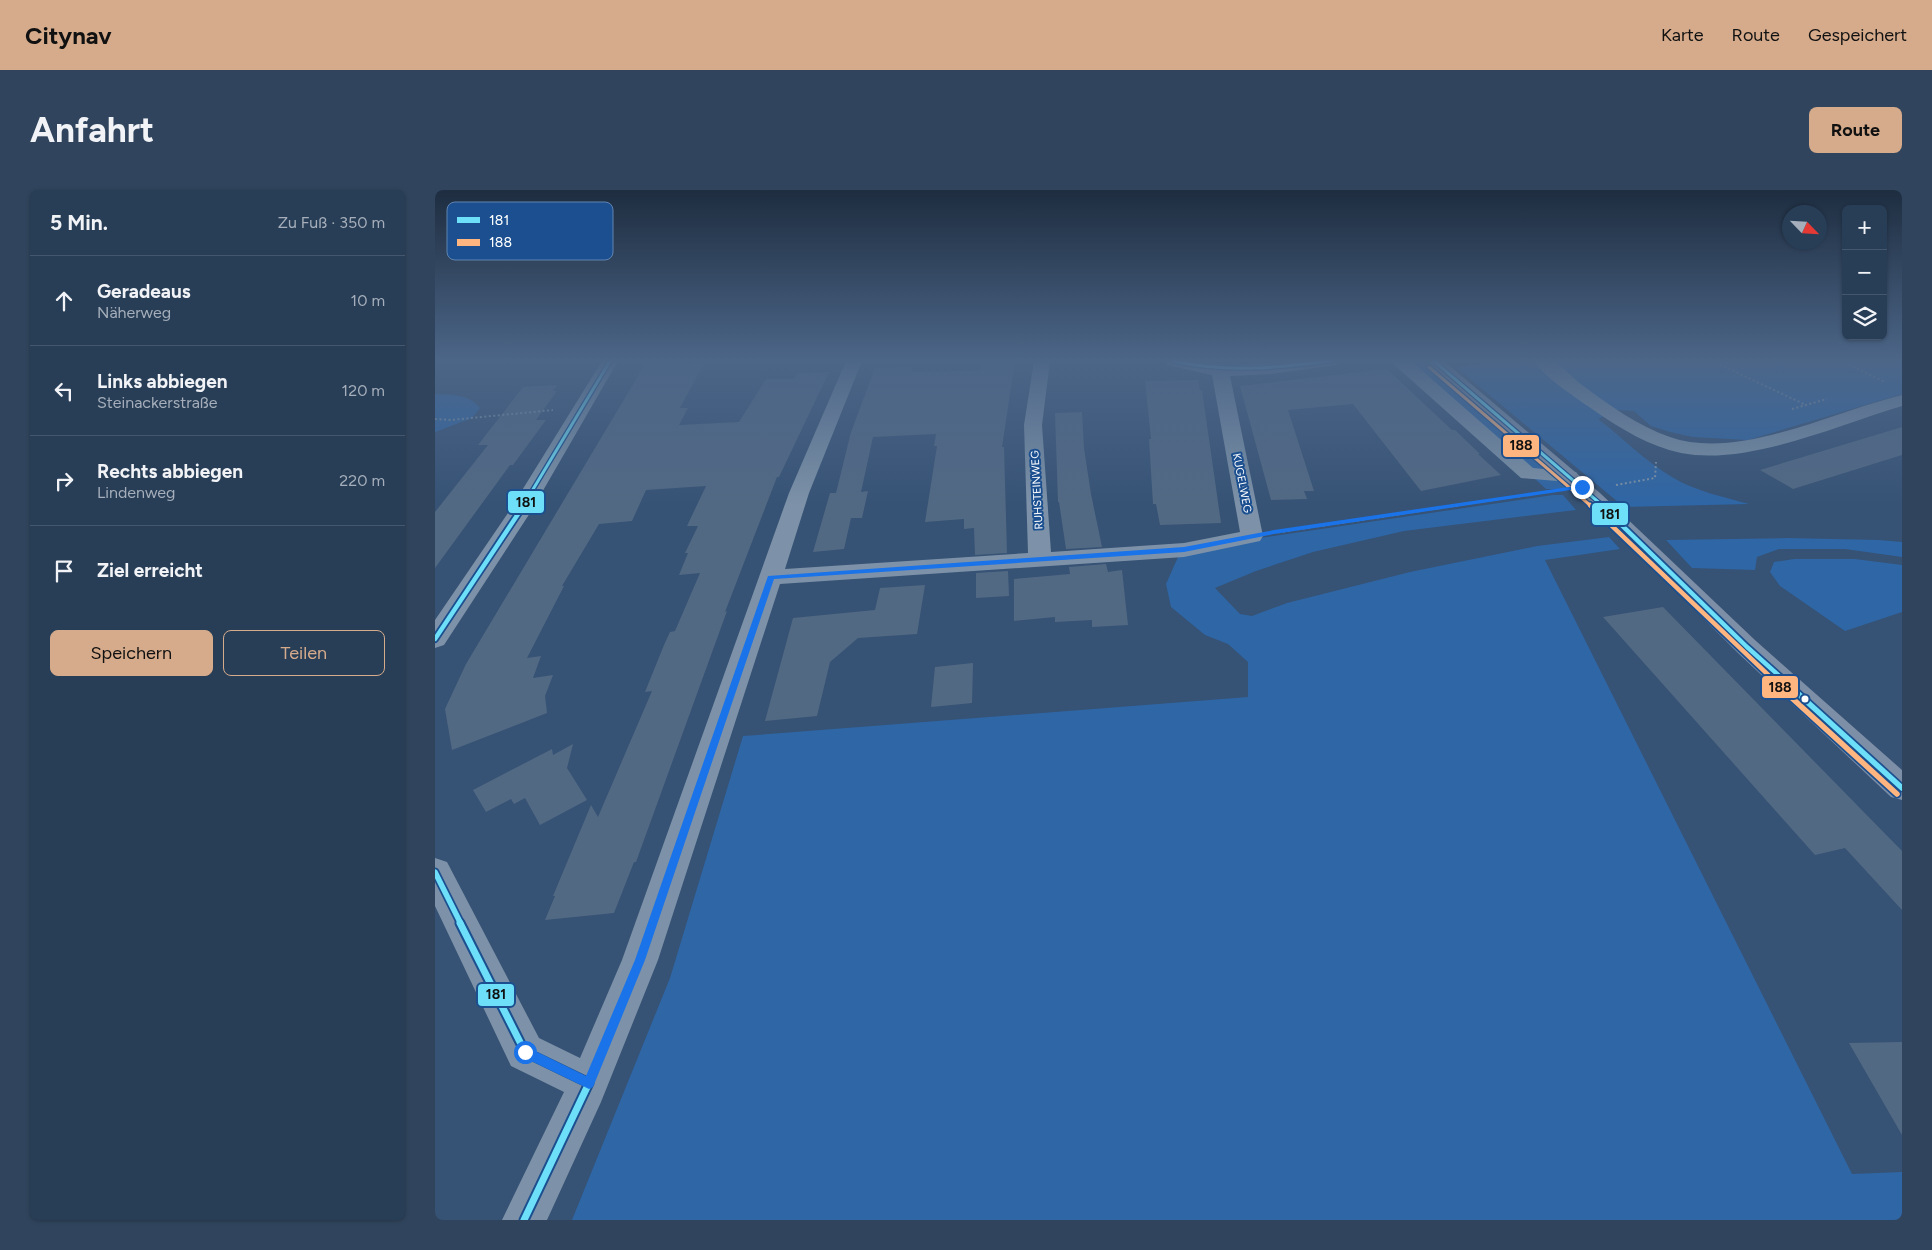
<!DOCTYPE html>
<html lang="de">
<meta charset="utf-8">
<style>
:root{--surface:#283e57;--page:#30455d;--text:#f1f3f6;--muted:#a5aeba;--line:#44576d;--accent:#d6ab8b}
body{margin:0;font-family:Figtree,sans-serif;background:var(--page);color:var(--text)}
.controls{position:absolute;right:15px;top:15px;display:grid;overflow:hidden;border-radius:8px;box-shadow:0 1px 4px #0004}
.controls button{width:45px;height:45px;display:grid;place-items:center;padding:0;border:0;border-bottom:1px solid var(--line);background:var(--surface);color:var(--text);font:25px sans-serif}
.compass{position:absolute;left:1347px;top:15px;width:45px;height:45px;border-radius:50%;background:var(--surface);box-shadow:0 1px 4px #0004;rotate:115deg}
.stop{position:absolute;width:15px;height:15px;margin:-11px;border:4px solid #1a73e8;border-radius:50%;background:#fff}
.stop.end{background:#1a73e8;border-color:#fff;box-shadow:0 1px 5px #0008}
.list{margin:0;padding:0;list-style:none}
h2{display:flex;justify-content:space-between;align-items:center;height:65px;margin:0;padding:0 20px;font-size:21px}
h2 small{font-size:16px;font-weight:400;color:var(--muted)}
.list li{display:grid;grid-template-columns:32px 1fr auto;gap:15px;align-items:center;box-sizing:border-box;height:90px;padding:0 20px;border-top:1px solid var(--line)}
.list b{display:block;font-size:19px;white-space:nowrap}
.list p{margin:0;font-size:16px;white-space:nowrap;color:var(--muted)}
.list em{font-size:16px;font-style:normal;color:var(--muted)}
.actions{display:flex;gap:10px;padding:15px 20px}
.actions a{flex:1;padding:11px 0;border:1px solid var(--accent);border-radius:8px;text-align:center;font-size:18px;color:var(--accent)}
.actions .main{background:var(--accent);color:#111}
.icon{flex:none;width:28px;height:28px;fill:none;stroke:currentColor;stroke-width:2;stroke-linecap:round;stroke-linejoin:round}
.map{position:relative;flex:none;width:1467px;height:1030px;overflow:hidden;border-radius:8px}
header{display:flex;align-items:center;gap:30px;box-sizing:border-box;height:70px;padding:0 25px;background:var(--accent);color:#111}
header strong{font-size:24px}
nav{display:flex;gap:28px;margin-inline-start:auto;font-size:18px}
.intro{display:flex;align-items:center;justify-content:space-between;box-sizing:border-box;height:120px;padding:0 30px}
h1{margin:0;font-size:35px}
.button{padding:12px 22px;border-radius:8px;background:var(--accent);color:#111;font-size:18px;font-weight:700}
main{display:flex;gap:30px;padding:0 30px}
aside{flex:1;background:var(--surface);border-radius:8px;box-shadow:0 1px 4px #0004}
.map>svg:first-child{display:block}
.green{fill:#2f66a5}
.building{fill:#526984}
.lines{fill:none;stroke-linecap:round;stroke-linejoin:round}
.path-far1{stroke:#7d92a8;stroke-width:2;stroke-dasharray:2 2.5;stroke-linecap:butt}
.path{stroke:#7d92a8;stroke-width:2.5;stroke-dasharray:2 3;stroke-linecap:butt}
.minor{fill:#7d92a8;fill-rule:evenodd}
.primary{fill:#7d8ea7;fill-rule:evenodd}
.bus-1-far3-casing{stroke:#1b4f8f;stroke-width:5.5}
.bus-1-far2-casing{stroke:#1b4f8f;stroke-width:8}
.bus-1-far1-casing{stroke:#1b4f8f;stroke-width:9}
.bus-1-casing{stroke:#1b4f8f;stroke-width:11}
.bus-2-far2-casing{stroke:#1b4f8f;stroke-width:5.5}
.bus-2-far1-casing{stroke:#1b4f8f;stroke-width:8}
.bus-2-casing{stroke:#1b4f8f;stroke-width:9}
.bus-1-far3{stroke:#6ddff8;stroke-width:3}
.bus-1-far2{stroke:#6ddff8;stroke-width:4.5}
.bus-1-far1{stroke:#6ddff8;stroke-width:5.5}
.bus-1{stroke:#6ddff8;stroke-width:7}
.bus-2-far2{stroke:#ffb580;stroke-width:3}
.bus-2-far1{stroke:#ffb580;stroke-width:4.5}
.bus-2{stroke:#ffb580;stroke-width:5.5}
.route{fill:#1a73e8}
.bus-dot{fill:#fff;stroke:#1b4f8f;stroke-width:2}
.labels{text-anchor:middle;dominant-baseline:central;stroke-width:4;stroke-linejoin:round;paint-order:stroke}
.far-street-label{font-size:11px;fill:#fff;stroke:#1b4f8f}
.key{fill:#1b4f8f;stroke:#5f84b1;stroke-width:1}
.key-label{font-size:14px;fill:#fff}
.line-badge{stroke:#1b4f8f;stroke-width:2}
.pale-badge-label{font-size:14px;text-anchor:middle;font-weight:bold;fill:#111}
</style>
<header>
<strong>Citynav</strong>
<nav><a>Karte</a><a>Route</a><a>Gespeichert</a></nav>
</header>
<div class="intro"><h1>Anfahrt</h1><a class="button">Route</a></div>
<main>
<aside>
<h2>5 Min.<small>Zu Fuß · 350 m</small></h2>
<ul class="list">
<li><svg class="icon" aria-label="ahead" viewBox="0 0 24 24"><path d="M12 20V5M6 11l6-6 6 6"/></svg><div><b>Geradeaus</b><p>Näherweg</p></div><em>10 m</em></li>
<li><svg class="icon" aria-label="left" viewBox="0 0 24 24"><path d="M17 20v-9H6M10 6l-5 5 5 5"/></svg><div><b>Links abbiegen</b><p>Steinackerstraße</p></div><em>120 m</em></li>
<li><svg class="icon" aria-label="right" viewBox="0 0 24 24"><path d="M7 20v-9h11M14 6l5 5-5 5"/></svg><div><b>Rechts abbiegen</b><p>Lindenweg</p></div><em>220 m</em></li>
<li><svg class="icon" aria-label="arrive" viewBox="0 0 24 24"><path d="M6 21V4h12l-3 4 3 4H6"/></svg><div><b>Ziel erreicht</b></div></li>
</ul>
<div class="actions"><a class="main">Speichern</a><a>Teilen</a></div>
</aside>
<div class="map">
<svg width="1467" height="1030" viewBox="0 0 1467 1030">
<rect width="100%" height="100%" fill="#365274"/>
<!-- green -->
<g class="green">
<polygon points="986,171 1134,296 1136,299 1111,299 971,172"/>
<path d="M1060 171H1467V204L1313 250 1258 247 1235 242 1216 236 1199 221 1183 220 1163 229C1188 248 1210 271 1237 287 1260 301 1289 307 1314 314L1189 317 1022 178Z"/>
<path d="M0 204C17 205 34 204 45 218L37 228 0 242Z"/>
<polygon points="1118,305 1128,305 1141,320 969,341 878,362 821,381 780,398 805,424 817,426 852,413 975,382 1102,356 1174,347 1185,359 1110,370 1417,984 1467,982 1467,1030 137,1030 235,788 308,546 813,507 813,472 793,454 770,445 736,417 731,394 743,367 818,349"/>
<polygon points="1353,348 1444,350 1467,352 1467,367 1410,359 1344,359 1322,367 1320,380 1257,378 1231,350"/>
<polygon points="1359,369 1420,369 1467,375 1467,422 1410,441 1345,396 1335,382 1339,372"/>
</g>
<!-- building -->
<g class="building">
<polygon points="212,171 253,171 252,174 269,173 245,218 253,218 244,235 304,232 331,189 359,189 363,183 394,182 344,287 342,287 290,422 292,421 201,672 199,672 179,723 110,730 120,706 118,706 156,615 163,627 217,501 210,502 229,455 235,442 240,441 265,383 244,385 253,363 250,363 263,336 252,336 271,296 211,300 197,331 164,334 127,396 129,396 92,468 106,466 98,488 118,485 110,506 112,523 17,560 10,519 31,474"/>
<polygon points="547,171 580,171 567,257 569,257 572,363 540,365 539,338 529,339 529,329 490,332 502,256 499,256 501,244 438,247 426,302 433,301 427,328 416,328 409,359 378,362 395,303 401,303 416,242 440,178 478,177 476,182 545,181"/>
<polygon points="952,179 1017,240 1020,240 1045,264 1043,264 1066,285 986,301 918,214 853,220 879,301 869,301 872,309 836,310 805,196"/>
<polygon points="763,190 765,200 767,200 786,333 725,335 721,314 718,314 714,249 716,249 710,191"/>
<polygon points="122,195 118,201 122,201 101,230 111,230 78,275 75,275 0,378 0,322 53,255 43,255 88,197"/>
<polygon points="647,222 649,258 656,304 667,357 631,359 624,312 623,312 620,223"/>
<polygon points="1467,237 1467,265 1358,299 1325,280"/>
<polygon points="671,374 673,382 687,380 693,435 657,437 657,430 620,432 620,427 579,431 579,389 635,384 634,377"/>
<polygon points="573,381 574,406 541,408 541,383"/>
<polygon points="490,395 482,444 423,448 395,472 382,526 330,531 358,428 440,420 445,398"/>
<polygon points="1228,417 1467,661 1467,720 1410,658 1380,665 1168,427"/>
<polygon points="538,473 537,513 496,517 500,477"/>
<polygon points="138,554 132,578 152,610 105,635 90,608 79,614 76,609 51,622 38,600 117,559 118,565"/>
<polygon points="1467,852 1467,945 1414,853"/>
</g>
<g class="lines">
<!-- path-far1 -->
<g class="path-far1">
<polyline points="1277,171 1371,215"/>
<polyline points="1406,171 1450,192"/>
<polyline points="1357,219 1392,209"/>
<polyline points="0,229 16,230 118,220"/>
<polyline points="1181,295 1220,288 1221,272"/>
<polyline points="1016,316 1086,306"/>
</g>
<!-- path -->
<polyline class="path" points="843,342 1024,315"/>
<!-- minor -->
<g class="minor">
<polygon points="167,171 183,171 95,323 9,455 0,458 0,430 73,323"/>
<polygon points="411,171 427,171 374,303 350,379 593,363 589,235 599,171 615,171 607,235 616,362 749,353 805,342 777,185 732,175 730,171 757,171 797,176 859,171 903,171 901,175 895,176 836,184 795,186 828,346 825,351 749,367 345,394 223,770 166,912 112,1030 67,1030 129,902 76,876 0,716 0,668 12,672 104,848 145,868 187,770 354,303"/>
<polygon points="955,171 976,171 1098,278 1141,282 1144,286 1141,290 1134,292 1086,288"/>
<path d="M1099 171C1104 171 1113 169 1118 171 1126 175 1139 189 1147 195 1174 215 1203 236 1235 247 1303 271 1400 221 1467 205V216C1403 235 1313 276 1246 263 1214 256 1186 239 1160 221 1144 210 1109 187 1099 171Z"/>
</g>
<!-- primary -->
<polygon class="primary" points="991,171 1009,171 1165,303 1321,451 1467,580 1467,610 1456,607 1303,463 1151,311"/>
<defs>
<g id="bus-1-far3">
<path d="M738 171C791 183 842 178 895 171"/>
<polyline points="999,171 1168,316"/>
<polyline points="88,316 175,171"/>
</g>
<g id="bus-1-far2">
<polyline points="1166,315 1312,457 1360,500"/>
<polyline points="0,449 89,315"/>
</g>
<g id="bus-1-far1">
<polyline points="1358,499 1467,598"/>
<polyline points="0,682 26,734"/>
</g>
<polyline id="bus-1" points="25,733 90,862 154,893 89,1030"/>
<polyline id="bus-2-far2" points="994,177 1156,316"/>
<polyline id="bus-2-far1" points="1155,315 1349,500"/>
<polyline id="bus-2" points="1347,499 1462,604"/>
</defs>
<!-- bus-1-far3 casing -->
<use href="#bus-1-far3" class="bus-1-far3-casing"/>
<!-- bus-1-far2 casing -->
<use href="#bus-1-far2" class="bus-1-far2-casing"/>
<!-- bus-1-far1 casing -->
<use href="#bus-1-far1" class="bus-1-far1-casing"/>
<!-- bus-1 casing -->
<use href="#bus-1" class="bus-1-casing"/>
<!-- bus-2-far2 casing -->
<use href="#bus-2-far2" class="bus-2-far2-casing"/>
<!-- bus-2-far1 casing -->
<use href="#bus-2-far1" class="bus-2-far1-casing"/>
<!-- bus-2 casing -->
<use href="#bus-2" class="bus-2-casing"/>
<!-- bus-1-far3 -->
<use href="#bus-1-far3" class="bus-1-far3"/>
<!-- bus-1-far2 -->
<use href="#bus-1-far2" class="bus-1-far2"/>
<!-- bus-1-far1 -->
<use href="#bus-1-far1" class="bus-1-far1"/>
<!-- bus-1 -->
<use href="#bus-1" class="bus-1"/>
<!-- bus-2-far2 -->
<use href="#bus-2-far2" class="bus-2-far2"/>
<!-- bus-2-far1 -->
<use href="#bus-2-far1" class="bus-2-far1"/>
<!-- bus-2 -->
<use href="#bus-2" class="bus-2"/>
</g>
<!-- sky -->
<linearGradient id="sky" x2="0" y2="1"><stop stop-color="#1e2d40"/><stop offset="0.54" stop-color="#4c6688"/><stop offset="1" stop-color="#4c6688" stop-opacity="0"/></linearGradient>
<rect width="1467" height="315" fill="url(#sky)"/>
<!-- route -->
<polygon class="route" points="1147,295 1149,298 839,344 749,362 339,389 210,770 158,897 154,899 150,897 86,866 85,862 86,858 90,856 151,886 200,770 333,386 749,357 839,340"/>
<!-- markers -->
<circle class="bus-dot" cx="1370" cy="509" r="4.5"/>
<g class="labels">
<!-- far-street labels -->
<g class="far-street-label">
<text transform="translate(807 293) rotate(79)">KUGELWEG</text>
<text transform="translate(602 300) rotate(-93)">RUHSTEINWEG</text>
</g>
</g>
<!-- legend -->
<rect x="12" y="12" width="166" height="58" rx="8" class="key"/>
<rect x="22" y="27" width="23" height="6" fill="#6ddff8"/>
<rect x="22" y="49" width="23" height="7" fill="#ffb580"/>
<g class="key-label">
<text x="54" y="35">181</text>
<text x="54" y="57">188</text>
</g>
<g class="line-badge">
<rect x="1067" y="244" width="38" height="24" rx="5" fill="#ffb580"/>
<rect x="72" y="300" width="38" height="24" rx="5" fill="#6ddff8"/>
<rect x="1156" y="312" width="38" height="24" rx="5" fill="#6ddff8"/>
<rect x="1326" y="485" width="38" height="24" rx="5" fill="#ffb580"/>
<rect x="42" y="793" width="38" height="24" rx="5" fill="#6ddff8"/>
</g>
<g class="pale-badge-label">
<text x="1086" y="260">188</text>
<text x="91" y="317">181</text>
<text x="1175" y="329">181</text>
<text x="1345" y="502">188</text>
<text x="61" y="809">181</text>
</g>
</svg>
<div class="controls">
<button>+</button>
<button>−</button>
<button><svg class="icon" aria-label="layers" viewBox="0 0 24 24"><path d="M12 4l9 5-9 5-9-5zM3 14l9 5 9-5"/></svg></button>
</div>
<svg class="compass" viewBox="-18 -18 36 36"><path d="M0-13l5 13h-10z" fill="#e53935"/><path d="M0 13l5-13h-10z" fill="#a5aeba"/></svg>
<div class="stop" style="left:90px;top:862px"></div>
<div class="stop end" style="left:1147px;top:297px"></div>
</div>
</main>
